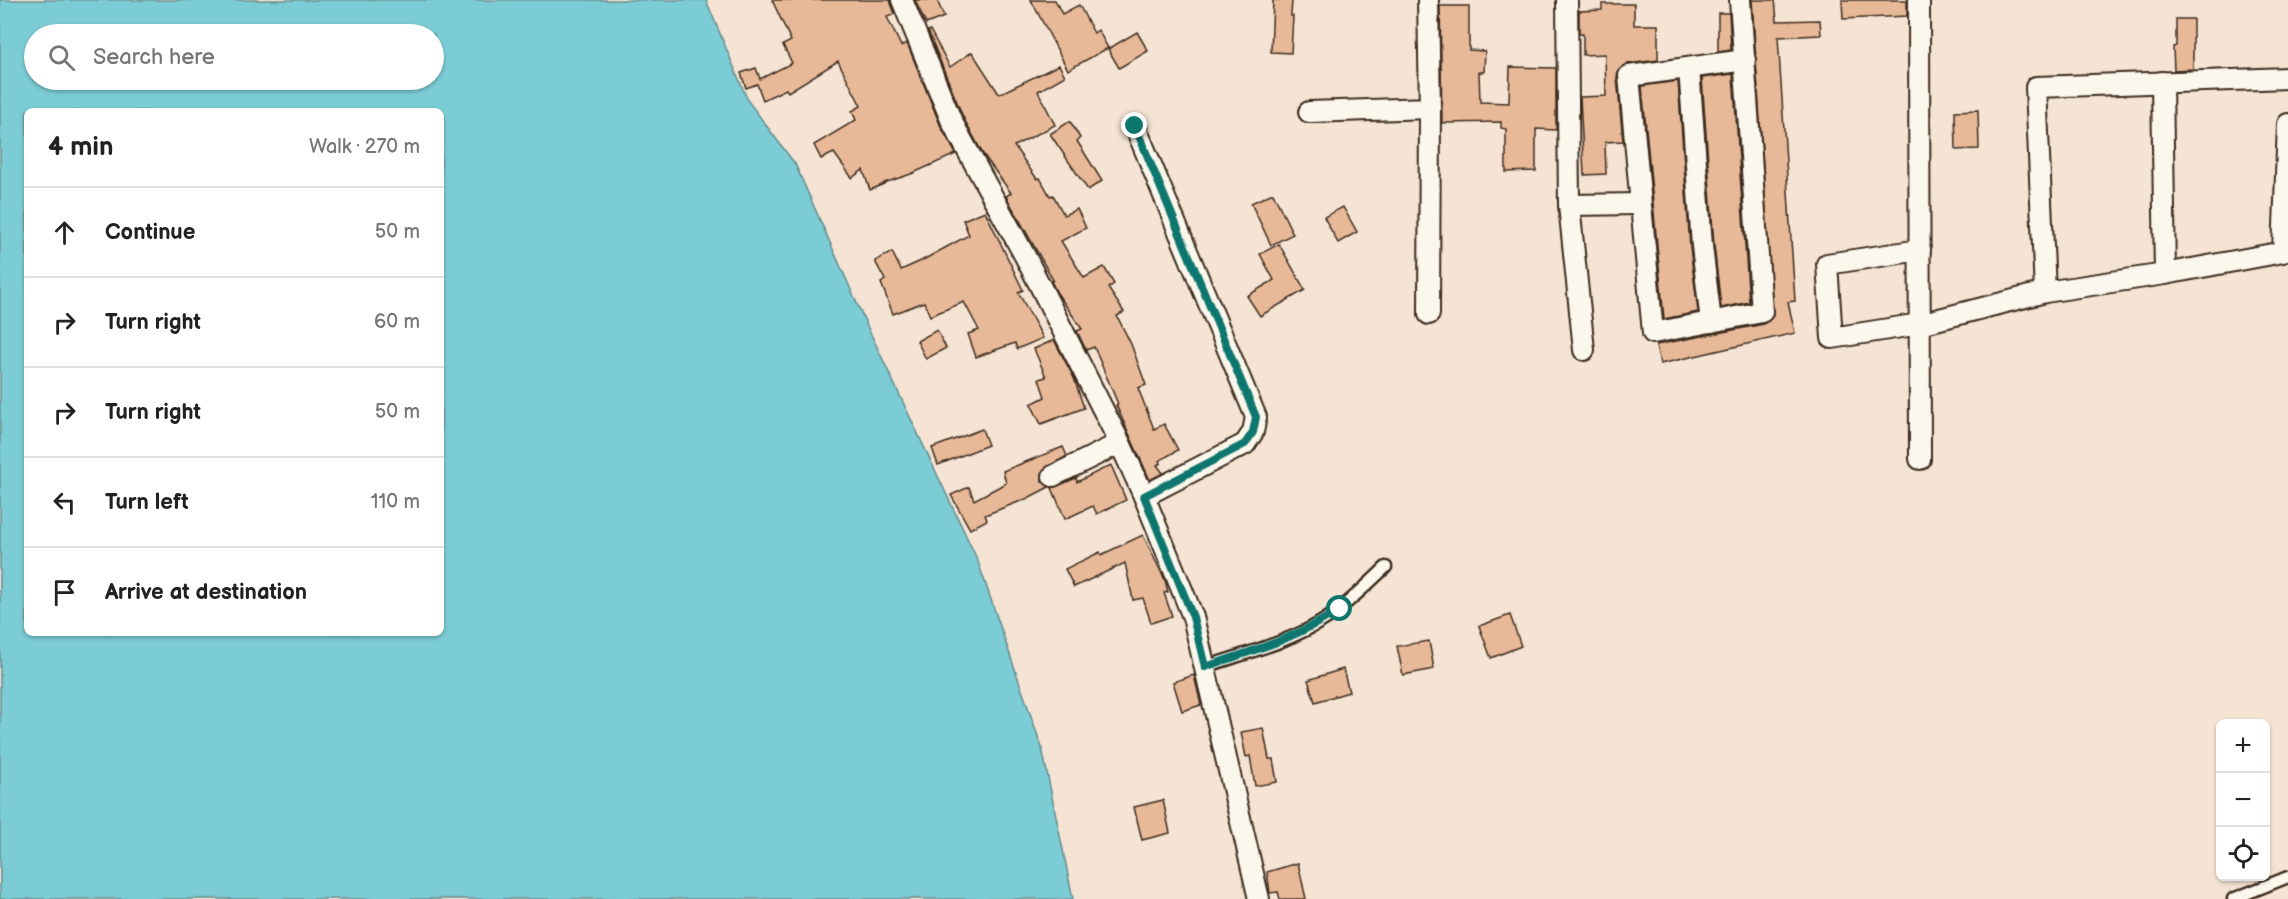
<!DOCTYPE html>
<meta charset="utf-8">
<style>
:root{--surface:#fff;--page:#f2f2f2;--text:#222;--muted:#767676;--line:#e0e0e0}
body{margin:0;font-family:"Balsamiq Sans",sans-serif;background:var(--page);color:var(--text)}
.controls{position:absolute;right:18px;bottom:18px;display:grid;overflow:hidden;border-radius:9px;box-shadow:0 2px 4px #0004}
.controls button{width:54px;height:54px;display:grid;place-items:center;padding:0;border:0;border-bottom:2px solid var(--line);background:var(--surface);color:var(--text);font:30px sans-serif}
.stop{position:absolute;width:18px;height:18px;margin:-14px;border:4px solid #0f766e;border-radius:50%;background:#fff}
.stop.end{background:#0f766e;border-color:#fff;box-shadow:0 2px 6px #0008}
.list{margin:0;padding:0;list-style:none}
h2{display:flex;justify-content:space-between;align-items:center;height:78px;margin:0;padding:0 24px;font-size:26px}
h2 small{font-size:20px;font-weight:400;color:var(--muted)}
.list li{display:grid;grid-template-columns:39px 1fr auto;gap:18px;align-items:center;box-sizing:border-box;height:90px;padding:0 24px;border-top:2px solid var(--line)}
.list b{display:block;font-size:22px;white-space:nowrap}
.list em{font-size:20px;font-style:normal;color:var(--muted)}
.icon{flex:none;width:33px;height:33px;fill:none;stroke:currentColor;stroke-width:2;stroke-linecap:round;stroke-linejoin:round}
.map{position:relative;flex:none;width:2288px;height:899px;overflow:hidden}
.search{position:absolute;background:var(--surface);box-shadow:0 2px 4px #0004;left:24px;top:24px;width:420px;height:66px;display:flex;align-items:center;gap:15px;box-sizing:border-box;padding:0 21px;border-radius:33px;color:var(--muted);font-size:22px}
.panel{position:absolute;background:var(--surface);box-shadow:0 2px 4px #0004;left:24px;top:108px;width:420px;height:528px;border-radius:9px}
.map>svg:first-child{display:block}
.water{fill:#7cccd6;stroke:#628b8c;stroke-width:1.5;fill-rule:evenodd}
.building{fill:#e8b998;stroke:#3b2a1e;stroke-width:1.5}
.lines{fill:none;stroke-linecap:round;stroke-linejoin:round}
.lane-casing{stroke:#3b2a1e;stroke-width:15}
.street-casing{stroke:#3b2a1e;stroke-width:24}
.lane{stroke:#fbf7ec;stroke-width:10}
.street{stroke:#fbf7ec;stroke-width:20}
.route{stroke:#0f766e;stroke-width:8}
</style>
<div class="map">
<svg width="2288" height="899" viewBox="0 0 2288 899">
<rect width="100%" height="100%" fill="#f5e4d3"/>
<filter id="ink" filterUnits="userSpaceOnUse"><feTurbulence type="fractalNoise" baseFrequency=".0167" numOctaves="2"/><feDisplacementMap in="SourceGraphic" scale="12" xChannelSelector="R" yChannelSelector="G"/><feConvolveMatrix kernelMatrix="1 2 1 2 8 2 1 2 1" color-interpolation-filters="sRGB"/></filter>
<g filter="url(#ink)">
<!-- water -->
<path class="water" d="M0 0H706L748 101 795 164 868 328 977 559 1042 748 1073 899H0ZM34 34H434V80H34ZM27 111H441V633H27Z"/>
<!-- building -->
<g class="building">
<polygon points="772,0 890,0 895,14 887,17 901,46 907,43 941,127 956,154 911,174 884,183 884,184 870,190 863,170 852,178 834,153 821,159 814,145 856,120 852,111 861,106 838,61 788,92 786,89 763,100 757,84 746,88 741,73 756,68 760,79 792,63 783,45 791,41"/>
<polygon points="915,0 937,0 944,17 926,24"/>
<polygon points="1031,0 1055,0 1062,14 1079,5 1094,33 1098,30 1108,48 1068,70"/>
<polygon points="1273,0 1292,0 1291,16 1293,16 1291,53 1271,52"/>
<polygon points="1752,0 1775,0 1777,21 1820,20 1821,35 1778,37 1795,301 1788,302 1795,333 1660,364 1656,345 1764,324 1773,316"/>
<polygon points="1842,0 1907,0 1907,16 1843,19"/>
<polygon points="1602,4 1634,4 1634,25 1658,25 1658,60 1627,64 1618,71 1617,77 1623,141 1605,142 1606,174 1584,175 1580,97 1606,96 1605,54 1583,55 1583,34 1579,34 1579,11 1602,10"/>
<polygon points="1440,6 1469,6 1469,50 1485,51 1484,72 1479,72 1480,102 1509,103 1510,67 1556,68 1556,130 1536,129 1536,171 1506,172 1506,129 1501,128 1501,122 1442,123"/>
<polygon points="1718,13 1729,13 1731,50 1718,52"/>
<polygon points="2176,19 2193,19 2193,69 2174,70 2173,47 2176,46"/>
<polygon points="930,30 950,67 972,52 999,94 1059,65 1065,76 1038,91 1055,125 1014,146 1037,179 1040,178 1050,196 1053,195 1064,215 1077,209 1086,228 1061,241 1084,278 1104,267 1114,284 1108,288 1124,312 1117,316 1131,344 1146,385 1138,388 1154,429 1164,424 1178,450 1159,461 1161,463 1157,465 1163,473 1150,480 1116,405 1118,404 1094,347 1086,350 1077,331 1082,329 1057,293 1051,281 1053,280 1006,196 1011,193 983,154 963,117 928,31"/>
<polygon points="1137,32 1148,51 1119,68 1108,49"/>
<polygon points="1733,74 1749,302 1721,308 1714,245 1702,78"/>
<polygon points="1678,81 1690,247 1698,312 1664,319 1642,86"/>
<polygon points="1978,110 1979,149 1956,150 1955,111"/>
<polygon points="1070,121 1080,138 1077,141 1102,181 1088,190 1050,134"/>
<polygon points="1273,193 1293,234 1271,245 1251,203"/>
<polygon points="1343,207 1357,232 1338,243 1324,217"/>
<polygon points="985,211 1023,290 1018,292 1043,338 1017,349 1015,343 976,357 968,334 979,330 964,302 930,316 924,302 893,314 881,283 885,280 875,261 892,252 901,270 921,261 969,235 963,220"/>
<polygon points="1279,244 1305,290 1260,316 1247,296 1274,280 1260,254"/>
<polygon points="937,330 946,348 926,359 917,341"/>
<polygon points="1054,340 1074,378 1084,408 1041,424 1031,404 1045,397 1039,379 1046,377 1034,349"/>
<polygon points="982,429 988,445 938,465 932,448"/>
<polygon points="1063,447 1067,456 1043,470 1042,481 1049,487 1026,499 985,515 987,520 970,529 951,495 969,487 974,500 1006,483 1003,471"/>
<polygon points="1111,465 1126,500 1097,514 1093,506 1065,519 1052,488 1076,478 1077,482"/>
<polygon points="1143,535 1165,580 1168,592 1164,593 1172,616 1151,623 1143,598 1133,600 1125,563 1074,587 1065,569 1100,552 1101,555"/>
<polygon points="1510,615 1521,646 1491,658 1479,626"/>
<polygon points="1429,641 1434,669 1403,675 1397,646"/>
<polygon points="1343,669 1349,692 1315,702 1308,680"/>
<polygon points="1194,675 1201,705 1182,711 1173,682"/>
<polygon points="1263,728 1269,759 1273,759 1277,782 1255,786 1250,756 1246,757 1241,732"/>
<polygon points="1163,800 1170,833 1142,840 1134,807"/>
<polygon points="1298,863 1306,899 1280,899 1278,892 1270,893 1267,872"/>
</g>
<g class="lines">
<defs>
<g id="lane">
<path d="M1205 667C1246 653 1290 642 1326 619 1348 604 1367 585 1386 567"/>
<polyline points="2233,899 2288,877"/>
</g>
<g id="street">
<polyline points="902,0 952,122 1026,258 1120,443 1144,496 1193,617 1259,899"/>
<polyline points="1567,0 1569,205 1584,350"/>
<polyline points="1740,0 1762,312 1653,333 1629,76 1745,60"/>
<polyline points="1919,0 1920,459"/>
<polyline points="1689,68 1702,246 1711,322"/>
<polyline points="1309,112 1430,108 1428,0"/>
<polyline points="1135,126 1256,417 1253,432 1245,444 1144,496"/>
<polyline points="1569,205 1640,204"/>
<polyline points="1920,250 1827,264 1832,338 1920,324 2045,292 2165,274 2162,82"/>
<polyline points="2165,274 2283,252 2288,124"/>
<polyline points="2045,292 2036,87 2288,78"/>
<polyline points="1429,314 1430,108"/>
<polyline points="1053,476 1120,443"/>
</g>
</defs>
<!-- lane casing -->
<use href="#lane" class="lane-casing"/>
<!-- street casing -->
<use href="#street" class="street-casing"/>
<!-- lane -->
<use href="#lane" class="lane"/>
<!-- street -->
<use href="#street" class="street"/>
</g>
</g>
<g class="lines" filter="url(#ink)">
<!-- route -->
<path class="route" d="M1135 126 1256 417 1253 432 1245 444 1144 496 1193 617 1205 667C1252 651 1298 638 1340 609"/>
</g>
</svg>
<div class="controls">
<button>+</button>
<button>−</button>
<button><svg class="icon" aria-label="locate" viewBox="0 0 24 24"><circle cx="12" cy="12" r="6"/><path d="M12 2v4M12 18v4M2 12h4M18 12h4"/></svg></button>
</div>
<div class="stop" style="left:1340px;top:609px"></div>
<div class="stop end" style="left:1135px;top:126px"></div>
<div class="search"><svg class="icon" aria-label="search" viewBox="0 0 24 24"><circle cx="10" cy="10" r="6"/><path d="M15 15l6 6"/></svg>Search here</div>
<section class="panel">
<h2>4 min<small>Walk · 270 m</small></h2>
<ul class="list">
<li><svg class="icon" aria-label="ahead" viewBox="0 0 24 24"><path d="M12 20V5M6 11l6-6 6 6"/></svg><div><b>Continue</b></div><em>50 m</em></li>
<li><svg class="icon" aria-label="right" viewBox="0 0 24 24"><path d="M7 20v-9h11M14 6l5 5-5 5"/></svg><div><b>Turn right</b></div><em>60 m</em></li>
<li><svg class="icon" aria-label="right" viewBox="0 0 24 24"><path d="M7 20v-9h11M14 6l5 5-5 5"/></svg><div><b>Turn right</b></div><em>50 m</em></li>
<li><svg class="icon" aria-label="left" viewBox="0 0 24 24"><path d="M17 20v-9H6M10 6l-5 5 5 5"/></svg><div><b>Turn left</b></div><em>110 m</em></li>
<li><svg class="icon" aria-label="arrive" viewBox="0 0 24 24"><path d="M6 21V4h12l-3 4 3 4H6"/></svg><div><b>Arrive at destination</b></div></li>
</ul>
</section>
</div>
